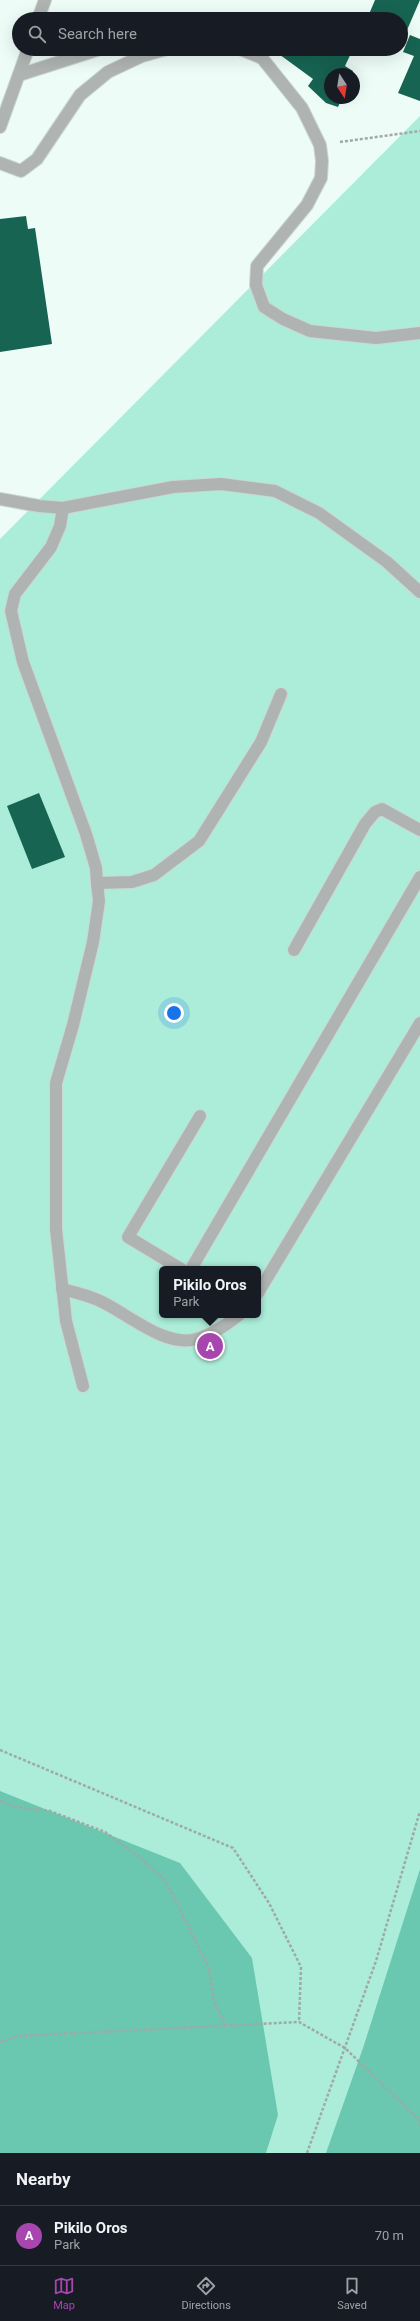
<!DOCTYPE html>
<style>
:root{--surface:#171b24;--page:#242831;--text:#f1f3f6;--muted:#9ea1a6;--line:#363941;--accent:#a746ae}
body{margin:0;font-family:Roboto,sans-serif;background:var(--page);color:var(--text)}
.compass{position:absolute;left:324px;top:68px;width:36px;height:36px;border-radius:50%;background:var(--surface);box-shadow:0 4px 16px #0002;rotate:168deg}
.you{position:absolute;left:174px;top:1013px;width:14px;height:14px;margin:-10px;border:3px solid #fff;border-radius:50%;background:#1a73e8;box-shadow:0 0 0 6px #1a73e833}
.badge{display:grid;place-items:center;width:26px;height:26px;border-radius:50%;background:var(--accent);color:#fff;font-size:13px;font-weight:700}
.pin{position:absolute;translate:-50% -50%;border:2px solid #fff;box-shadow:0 1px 4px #0006}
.popup{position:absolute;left:159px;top:1266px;width:102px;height:52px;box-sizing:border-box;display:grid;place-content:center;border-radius:6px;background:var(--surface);filter:drop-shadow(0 1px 3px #0005);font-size:13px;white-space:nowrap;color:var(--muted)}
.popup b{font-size:15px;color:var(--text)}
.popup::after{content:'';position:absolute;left:50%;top:100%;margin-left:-8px;border:8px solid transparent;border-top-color:var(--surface)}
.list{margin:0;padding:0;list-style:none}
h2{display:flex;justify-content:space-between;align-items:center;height:52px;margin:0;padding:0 16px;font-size:17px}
h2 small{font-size:13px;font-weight:400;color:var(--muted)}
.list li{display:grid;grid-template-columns:26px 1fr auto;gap:12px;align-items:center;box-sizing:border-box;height:60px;padding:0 16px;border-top:1px solid var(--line)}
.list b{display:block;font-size:15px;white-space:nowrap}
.list p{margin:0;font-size:13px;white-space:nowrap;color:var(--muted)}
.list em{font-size:13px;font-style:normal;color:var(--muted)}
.icon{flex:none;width:22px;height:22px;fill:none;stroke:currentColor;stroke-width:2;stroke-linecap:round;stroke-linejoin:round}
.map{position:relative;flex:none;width:420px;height:2153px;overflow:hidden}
.search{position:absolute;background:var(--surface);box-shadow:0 4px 16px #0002;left:12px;right:12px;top:12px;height:44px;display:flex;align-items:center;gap:10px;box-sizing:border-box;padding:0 14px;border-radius:22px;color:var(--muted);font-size:15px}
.sheet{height:112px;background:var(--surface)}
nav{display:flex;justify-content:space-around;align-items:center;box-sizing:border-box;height:56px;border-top:1px solid var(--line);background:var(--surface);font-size:11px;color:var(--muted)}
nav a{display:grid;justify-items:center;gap:2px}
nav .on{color:var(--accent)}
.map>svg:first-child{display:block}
.green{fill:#acedda;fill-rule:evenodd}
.forest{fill:#6bc8b0}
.building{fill:#176453}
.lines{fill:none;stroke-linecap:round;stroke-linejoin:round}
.service-casing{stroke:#cad7d3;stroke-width:14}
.minor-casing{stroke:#cad7d3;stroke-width:14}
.path{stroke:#9fa9a6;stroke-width:2.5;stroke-dasharray:3 2;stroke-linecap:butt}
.service{stroke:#afb4b2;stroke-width:12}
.minor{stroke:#afb4b2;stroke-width:12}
</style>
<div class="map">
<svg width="420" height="2153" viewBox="0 0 420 2153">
<rect width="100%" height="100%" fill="#eefcf8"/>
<!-- green -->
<path class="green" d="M420 116V2153H0V539ZM162 1269H258V1315H162Z"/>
<!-- forest -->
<g class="forest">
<polygon points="0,1791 180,1863 252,1958 278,2115 266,2153 0,2153"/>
<polygon points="420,1869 420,2153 326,2153 363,2048"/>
</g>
<!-- building -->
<g class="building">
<polygon points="375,0 420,0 401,44 401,19 367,19"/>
<polygon points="286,12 300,19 283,19"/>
<polygon points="410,35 420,39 420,101 398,93 414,56 403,52"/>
<polygon points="272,49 353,49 345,66 353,71 352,74 330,74 330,98 342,98 338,107 326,103 308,86 313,79"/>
<polygon points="388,49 399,49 397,53"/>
<polygon points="26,216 28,229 35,228 52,344 0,352 0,219"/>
<polygon points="39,793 65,857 32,869 7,806"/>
</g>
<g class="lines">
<defs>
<g id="service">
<polyline points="240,49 262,58 302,108 320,145 322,161 321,178 307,205 257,266 256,285 264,307 283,319 310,331 376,338 420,333"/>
<polyline points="19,75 100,49"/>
<polyline points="0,163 21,171 37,159 80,95 108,72 142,56 167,49"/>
<polyline points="0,499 39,506 63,508 173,487 221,484 275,491 319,513 387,562 420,592"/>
<polyline points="63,508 60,526 51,547 15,594 11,611 23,662 86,834 96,868 97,883 99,901 93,942 73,1025 56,1083 56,1229 66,1321 83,1386"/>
<polyline points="97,883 132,882 154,875 199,841 261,742 281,694"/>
<polyline points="294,950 365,824 375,812 382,809 420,830"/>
<polyline points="181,1269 128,1237 200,1116"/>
<polyline points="191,1269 420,877"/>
<path d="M62 1289C74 1292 87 1295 98 1300 126 1312 164 1348 196 1339 212 1335 226 1325 239 1315"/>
<polyline points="258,1293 420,1023"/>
</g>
<g id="minor">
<polyline points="38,19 45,0"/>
<polyline points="0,127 28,49"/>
</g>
</defs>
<!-- service casing -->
<use href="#service" class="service-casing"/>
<!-- minor casing -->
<use href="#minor" class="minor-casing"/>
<!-- path -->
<g class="path">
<polyline points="340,142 420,131"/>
<polyline points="0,1750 233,1848 269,1903 301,1967 299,2022"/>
<polyline points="0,1801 17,1807 50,1811 105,1832 138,1856 165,1880 209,1968 214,2001 225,2024"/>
<polyline points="0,2042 17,2036 299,2022 345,2048 418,2119 420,2125"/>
<polyline points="307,2153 376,1961 420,1811"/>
</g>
<!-- service -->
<use href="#service" class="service"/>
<!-- minor -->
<use href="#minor" class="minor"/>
</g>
</svg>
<svg class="compass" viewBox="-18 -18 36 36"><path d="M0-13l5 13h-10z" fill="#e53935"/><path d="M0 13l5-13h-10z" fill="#9ea1a6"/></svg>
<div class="you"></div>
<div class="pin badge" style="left:210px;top:1346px">A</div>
<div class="popup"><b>Pikilo Oros</b>Park</div>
<div class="search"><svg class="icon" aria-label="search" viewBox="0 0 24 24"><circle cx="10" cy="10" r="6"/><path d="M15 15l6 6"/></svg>Search here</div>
</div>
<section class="sheet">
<h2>Nearby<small></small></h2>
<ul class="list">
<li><span class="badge">A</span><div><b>Pikilo Oros</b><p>Park</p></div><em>70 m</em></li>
</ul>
</section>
<nav>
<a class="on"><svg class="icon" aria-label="map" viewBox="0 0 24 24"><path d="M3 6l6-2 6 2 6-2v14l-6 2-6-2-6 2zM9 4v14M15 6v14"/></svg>Map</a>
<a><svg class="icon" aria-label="directions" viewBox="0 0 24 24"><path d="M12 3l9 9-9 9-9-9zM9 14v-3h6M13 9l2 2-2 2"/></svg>Directions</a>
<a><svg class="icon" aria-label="saved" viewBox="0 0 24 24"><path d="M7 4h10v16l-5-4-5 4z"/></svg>Saved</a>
</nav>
